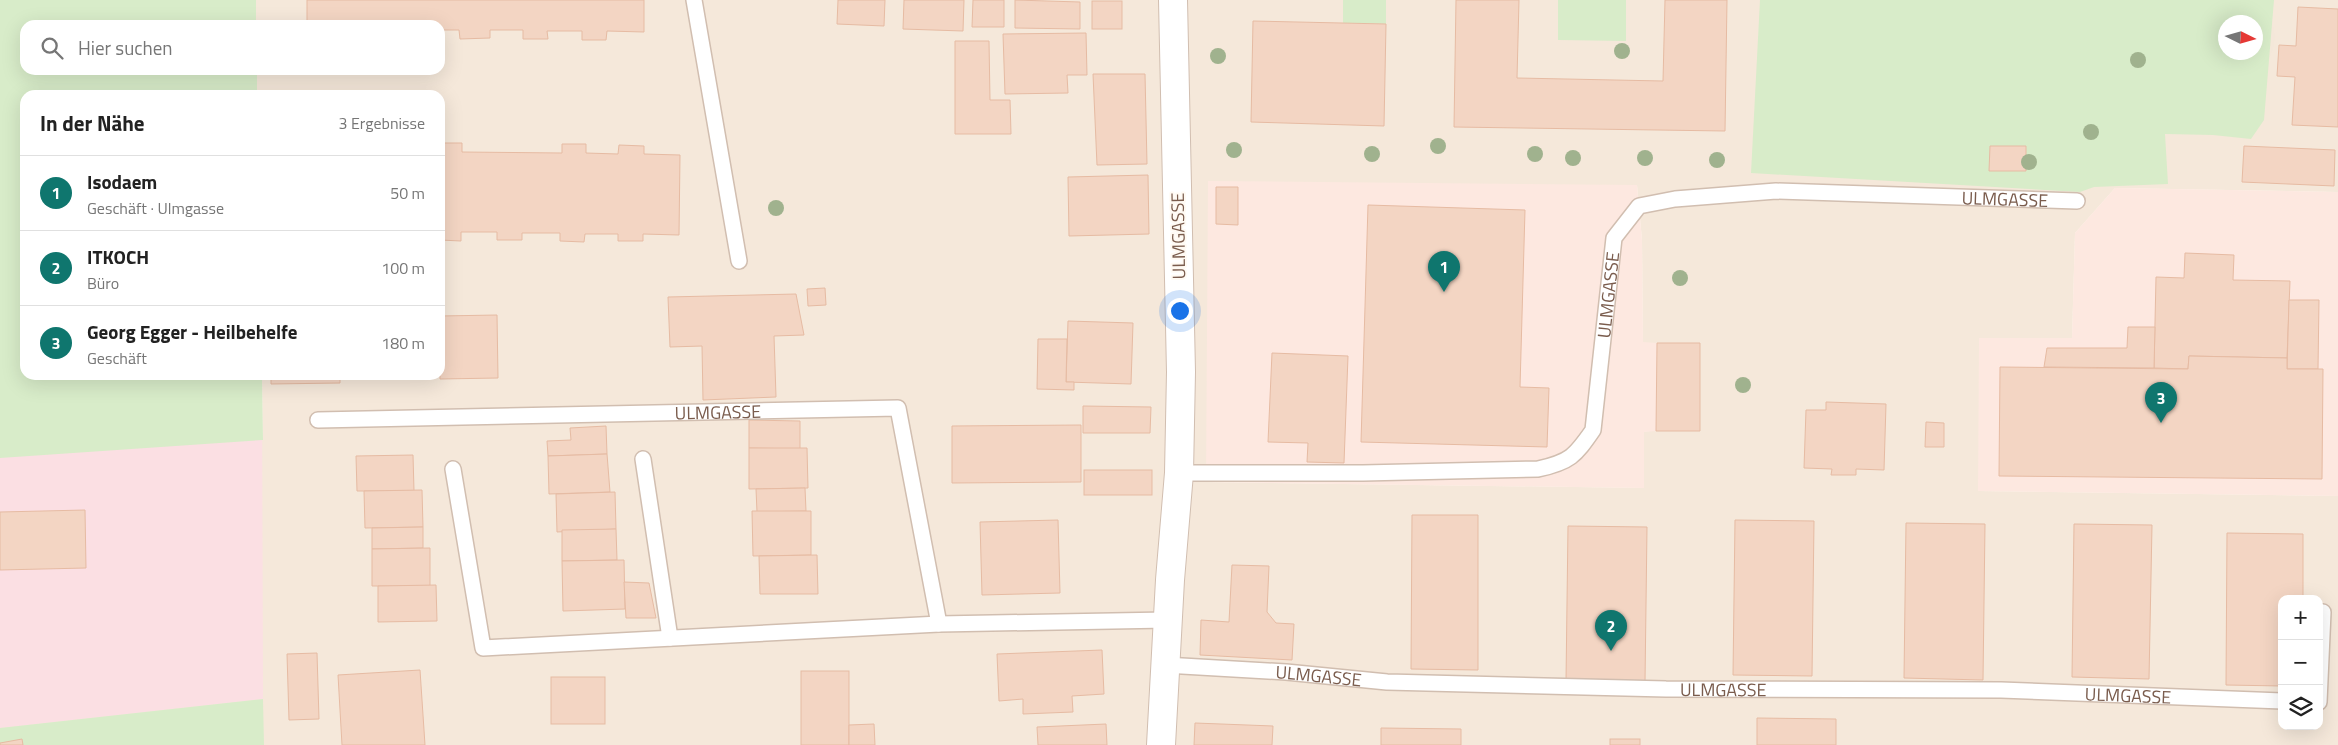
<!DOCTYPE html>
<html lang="de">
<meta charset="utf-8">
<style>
:root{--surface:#fff;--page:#f2f2f2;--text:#222;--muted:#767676;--line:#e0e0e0;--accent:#0f766e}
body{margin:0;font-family:"Titillium Web",sans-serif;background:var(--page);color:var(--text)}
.controls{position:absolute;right:15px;bottom:15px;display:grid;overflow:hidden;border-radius:10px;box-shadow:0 5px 20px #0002}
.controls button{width:45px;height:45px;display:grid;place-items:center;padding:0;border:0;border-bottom:1px solid var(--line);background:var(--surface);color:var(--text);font:25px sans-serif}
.compass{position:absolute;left:2218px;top:15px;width:45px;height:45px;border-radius:50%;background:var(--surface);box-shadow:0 5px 20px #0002;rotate:95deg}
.you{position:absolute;left:1179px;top:310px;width:18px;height:18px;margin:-12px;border:4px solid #fff;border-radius:50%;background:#1a73e8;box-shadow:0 0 0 8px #1a73e833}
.badge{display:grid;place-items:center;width:32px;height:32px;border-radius:50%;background:var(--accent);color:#fff;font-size:16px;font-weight:700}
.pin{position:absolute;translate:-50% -41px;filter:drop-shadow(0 1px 2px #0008)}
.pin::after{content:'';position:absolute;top:26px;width:18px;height:15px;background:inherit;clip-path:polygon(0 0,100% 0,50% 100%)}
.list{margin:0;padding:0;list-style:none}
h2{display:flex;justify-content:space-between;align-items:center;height:65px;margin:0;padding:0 20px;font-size:21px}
h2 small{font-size:16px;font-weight:400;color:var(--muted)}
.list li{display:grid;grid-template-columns:32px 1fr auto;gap:15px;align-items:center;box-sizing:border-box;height:75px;padding:0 20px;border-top:1px solid var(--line)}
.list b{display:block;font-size:19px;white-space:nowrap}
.list p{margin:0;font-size:16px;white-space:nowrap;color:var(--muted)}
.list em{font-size:16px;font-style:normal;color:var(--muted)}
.icon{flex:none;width:28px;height:28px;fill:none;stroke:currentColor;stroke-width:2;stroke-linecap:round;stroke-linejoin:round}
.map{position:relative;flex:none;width:2338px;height:745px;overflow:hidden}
.search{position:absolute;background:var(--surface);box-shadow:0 5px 20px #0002;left:20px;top:20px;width:425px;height:55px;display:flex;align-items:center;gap:12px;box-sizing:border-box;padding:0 18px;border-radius:15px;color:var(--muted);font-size:19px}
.panel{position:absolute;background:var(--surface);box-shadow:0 5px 20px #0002;left:20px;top:90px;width:425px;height:290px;border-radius:15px}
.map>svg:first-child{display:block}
.residential{fill:#f5e8da;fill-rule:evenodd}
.commercial{fill:#fde8e0}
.medical{fill:#fbdfe3}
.green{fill:#d8ecc9;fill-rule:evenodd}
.building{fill:#f3d5c3;stroke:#e6bba3}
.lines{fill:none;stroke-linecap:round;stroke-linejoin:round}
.service-casing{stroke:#d1beb0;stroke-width:18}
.minor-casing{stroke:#d1beb0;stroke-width:30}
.service{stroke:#fff;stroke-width:15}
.minor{stroke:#fff;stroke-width:28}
.tree{fill:#a0b28e}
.labels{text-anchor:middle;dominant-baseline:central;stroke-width:4;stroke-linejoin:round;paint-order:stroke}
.street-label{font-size:18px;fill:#7a5c4d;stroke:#fffaf3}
</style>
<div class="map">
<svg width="2338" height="745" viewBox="0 0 2338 745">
<rect width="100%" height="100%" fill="#fdf6ec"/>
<!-- residential -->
<path class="residential" d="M256 0H2338V192L2115 188 2075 233 2072 338 1978 491 2338 496V745H0V458L263 439 262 375H440V95H257V70H440V25H256ZM2226 22H2256V52H2226ZM1637 185 1642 240 1643 343 1657 344 1656 430 1644 432V488L1206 482ZM2282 599H2319V726H2282Z"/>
<!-- commercial -->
<g class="commercial">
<polygon points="1208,181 1637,185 1642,240 1643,342 1657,343 1656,431 1644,432 1644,488 1206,482"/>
<polygon points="2115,188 2338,192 2338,496 1978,491 1979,338 2072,338 2075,233"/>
</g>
<!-- medical -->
<polygon class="medical" points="0,0 256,0 256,25 25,25 25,70 257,70 257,95 25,95 25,375 262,375 263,699 0,728"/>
<!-- green -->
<g class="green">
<polygon points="0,0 256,0 256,25 25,25 25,70 257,70 257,95 25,95 25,375 262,375 263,440 0,458"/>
<polygon points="1343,0 1386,0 1386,24 1343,23"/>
<polygon points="1558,0 1626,0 1626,41 1558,40"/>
<path d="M1760 0H2274L2264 120 2251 139 2213 135 2165 134 2168 184 2094 187 2080 192 1751 173ZM2226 22H2256V52H2226Z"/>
<polygon points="263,699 264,745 0,745 0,728"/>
</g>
<!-- building -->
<g class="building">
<polygon points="307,0 644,0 644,32 607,31 606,40 582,40 582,31 547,31 548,39 523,39 523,30 490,30 490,38 460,39 459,30 440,30 440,25 307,25"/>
<polygon points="838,0 885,0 884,26 837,24"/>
<polygon points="904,0 964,0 963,31 903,29"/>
<polygon points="973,0 1004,0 1004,27 972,27"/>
<polygon points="1015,0 1080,2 1080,29 1015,28"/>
<polygon points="1456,0 1519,0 1517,78 1663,81 1665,0 1727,0 1725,131 1454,127"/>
<rect x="1092" y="1" width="30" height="28"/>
<polygon points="2298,7 2338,9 2338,127 2292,125 2295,77 2277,76 2279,45 2296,46"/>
<polygon points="1253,21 1386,24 1384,126 1251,122"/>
<polygon points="1086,33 1087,75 1067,75 1068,93 1005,94 1003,34"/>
<polygon points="955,41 989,41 990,100 1010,100 1011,134 955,134"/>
<polygon points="1093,74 1145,74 1147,164 1097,165"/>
<polygon points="440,143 462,143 462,152 562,153 562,144 586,144 586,153 618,154 619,145 644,146 644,154 680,155 679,235 643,234 643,241 618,241 618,234 585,234 584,242 560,241 560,233 522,233 522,240 497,240 497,232 461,232 461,241 440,240"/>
<polygon points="1990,146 2026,146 2026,171 1989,171"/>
<polygon points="2244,146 2335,150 2334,186 2242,182"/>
<polygon points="1148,175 1149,234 1069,236 1068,177"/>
<polygon points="1216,187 1238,187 1238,225 1216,224"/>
<polygon points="1368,205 1525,210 1520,387 1549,388 1547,447 1361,442"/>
<polygon points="2185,253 2234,255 2233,280 2290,281 2287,358 2189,356 2188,369 2154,368 2156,277 2184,278"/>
<polygon points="825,288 826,305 808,306 807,289"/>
<polygon points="796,294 804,335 774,336 776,397 703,400 702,346 670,347 668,297"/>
<polygon points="2289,300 2319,300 2318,369 2287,369"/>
<polygon points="497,315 498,378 440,379 440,316"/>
<polygon points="1068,321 1133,323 1131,384 1066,382"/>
<polygon points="2128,327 2155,327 2154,368 2044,367 2047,348 2127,348"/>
<polygon points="1038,339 1067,339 1066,382 1074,382 1074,390 1037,389"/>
<polygon points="1657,343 1700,343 1700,431 1656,431"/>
<polygon points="1272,353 1348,356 1344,463 1307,462 1308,443 1268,442"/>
<polygon points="2189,356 2287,358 2287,369 2323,369 2322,479 1999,476 2000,367 2188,369"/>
<polygon points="271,375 340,375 340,383 271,384"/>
<polygon points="1826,402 1886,404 1884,470 1856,469 1856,475 1831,475 1832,469 1804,468 1806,410 1826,410"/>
<polygon points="1083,406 1151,407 1150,433 1083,433"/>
<polygon points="749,420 800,421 800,449 749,448"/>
<polygon points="1926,422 1944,423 1944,447 1925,447"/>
<polygon points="1081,425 1081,482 952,483 952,426"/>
<polygon points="606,426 607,454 548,456 547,441 571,440 570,428"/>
<polygon points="749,448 807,448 808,488 749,489"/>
<polygon points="607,454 610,492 549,494 548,456"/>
<polygon points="413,455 414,491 357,491 356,456"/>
<rect x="1084" y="470" width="68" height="25"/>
<polygon points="805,488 806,511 757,512 756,489"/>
<polygon points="422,490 423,527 365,528 364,491"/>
<polygon points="615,492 616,529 557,532 556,494"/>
<polygon points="85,510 86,568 0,570 0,512"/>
<polygon points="752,511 811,511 811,555 753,556"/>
<polygon points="1412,515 1478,515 1478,670 1411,669"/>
<polygon points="1058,520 1060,593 982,595 980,522"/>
<polygon points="1735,520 1814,521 1812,676 1733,675"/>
<polygon points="1906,523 1985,524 1983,680 1904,678"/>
<polygon points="2074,524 2152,525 2149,679 2072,677"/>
<polygon points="1568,526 1647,527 1645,682 1566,681"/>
<polygon points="423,527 423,548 372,549 372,528"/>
<polygon points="616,529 617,560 562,561 562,530"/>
<polygon points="2227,533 2303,534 2303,599 2282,599 2282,686 2226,685"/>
<polygon points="430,548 430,586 372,586 372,549"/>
<polygon points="817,555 818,594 760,594 759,556"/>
<polygon points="624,560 625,609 563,611 562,561"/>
<polygon points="1232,565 1269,566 1267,612 1276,623 1294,624 1292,660 1200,655 1201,620 1229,622"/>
<polygon points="624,582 649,583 656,618 626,618"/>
<polygon points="436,585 437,621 378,622 378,586"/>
<polygon points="1102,650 1104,694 1072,696 1073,712 1023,714 1023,699 999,701 997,654"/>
<polygon points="317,653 319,719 289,720 287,654"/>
<polygon points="420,670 425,745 342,745 338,675"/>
<rect x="801" y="671" width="48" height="74"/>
<rect x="551" y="677" width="54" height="47"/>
<polygon points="1757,718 1836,719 1836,745 1757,745"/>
<polygon points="1195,723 1273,726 1272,745 1194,745"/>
<polygon points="874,724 875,745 849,745 849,725"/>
<polygon points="1106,724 1107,745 1038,745 1037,727"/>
<polygon points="1381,728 1461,729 1461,745 1381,745"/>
<polygon points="22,739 23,745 0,745 0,743"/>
<rect x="1610" y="739" width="30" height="6"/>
</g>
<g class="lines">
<defs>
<g id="service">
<polyline points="694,0 739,261"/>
<path id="s1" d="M318 420 898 408 939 624"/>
<polyline points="643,459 670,638"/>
<polyline points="453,469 483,648 939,624 1167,620"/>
<path id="s2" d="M1179 473H1363L1538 469C1570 462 1575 456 1593 430L1614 238 1639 206 1675 199 1776 191 2077 201"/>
<polyline points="2319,612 2323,612 2319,702"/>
<path id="s3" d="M1165 665 1286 672 1387 682 1666 689 2001 690 2282 701"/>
</g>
<polyline id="minor" points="1161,745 1170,580 1179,473 1181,372 1173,0"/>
</defs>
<!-- service casing -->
<use href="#service" class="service-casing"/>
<!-- minor casing -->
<use href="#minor" class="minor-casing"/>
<!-- service -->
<use href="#service" class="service"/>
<!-- minor -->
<use href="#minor" class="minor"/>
</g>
<!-- trees -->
<g class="tree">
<circle cx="1622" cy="51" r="8"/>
<circle cx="1218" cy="56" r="8"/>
<circle cx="2138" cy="60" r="8"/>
<circle cx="2091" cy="132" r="8"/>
<circle cx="1438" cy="146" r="8"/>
<circle cx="1234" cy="150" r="8"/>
<circle cx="1372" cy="154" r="8"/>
<circle cx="1535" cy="154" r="8"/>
<circle cx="1573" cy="158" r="8"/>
<circle cx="1645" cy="158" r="8"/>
<circle cx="1717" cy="160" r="8"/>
<circle cx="2029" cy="162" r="8"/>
<circle cx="776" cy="208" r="8"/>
<circle cx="1680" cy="278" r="8"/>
<circle cx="1743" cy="385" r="8"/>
</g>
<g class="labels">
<!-- street labels -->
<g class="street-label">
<text stroke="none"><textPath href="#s2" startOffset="1030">ULMGASSE</textPath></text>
<text transform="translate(1178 236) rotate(-91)">ULMGASSE</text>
<text stroke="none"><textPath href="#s2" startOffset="565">ULMGASSE</textPath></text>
<text stroke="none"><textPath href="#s1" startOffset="400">ULMGASSE</textPath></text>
<text stroke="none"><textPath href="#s3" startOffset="154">ULMGASSE</textPath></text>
<text stroke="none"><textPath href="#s3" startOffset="559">ULMGASSE</textPath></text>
<text stroke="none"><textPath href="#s3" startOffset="964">ULMGASSE</textPath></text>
</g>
</g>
</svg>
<div class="controls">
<button>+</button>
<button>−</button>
<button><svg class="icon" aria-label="layers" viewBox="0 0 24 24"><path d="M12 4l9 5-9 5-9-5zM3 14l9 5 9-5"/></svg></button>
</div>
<svg class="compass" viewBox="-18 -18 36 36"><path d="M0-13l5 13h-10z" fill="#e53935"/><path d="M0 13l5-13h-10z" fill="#767676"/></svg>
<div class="you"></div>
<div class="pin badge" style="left:1444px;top:292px">1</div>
<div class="pin badge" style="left:1611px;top:651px">2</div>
<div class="pin badge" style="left:2161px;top:423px">3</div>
<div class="search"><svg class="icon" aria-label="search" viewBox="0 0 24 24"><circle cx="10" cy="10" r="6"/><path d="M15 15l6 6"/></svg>Hier suchen</div>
<section class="panel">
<h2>In der Nähe<small>3 Ergebnisse</small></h2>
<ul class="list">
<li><span class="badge">1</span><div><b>Isodaem</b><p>Geschäft · Ulmgasse</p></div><em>50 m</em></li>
<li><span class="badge">2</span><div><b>ITKOCH</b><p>Büro</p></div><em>100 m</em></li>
<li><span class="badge">3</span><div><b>Georg Egger - Heilbehelfe</b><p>Geschäft</p></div><em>180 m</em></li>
</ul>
</section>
</div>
